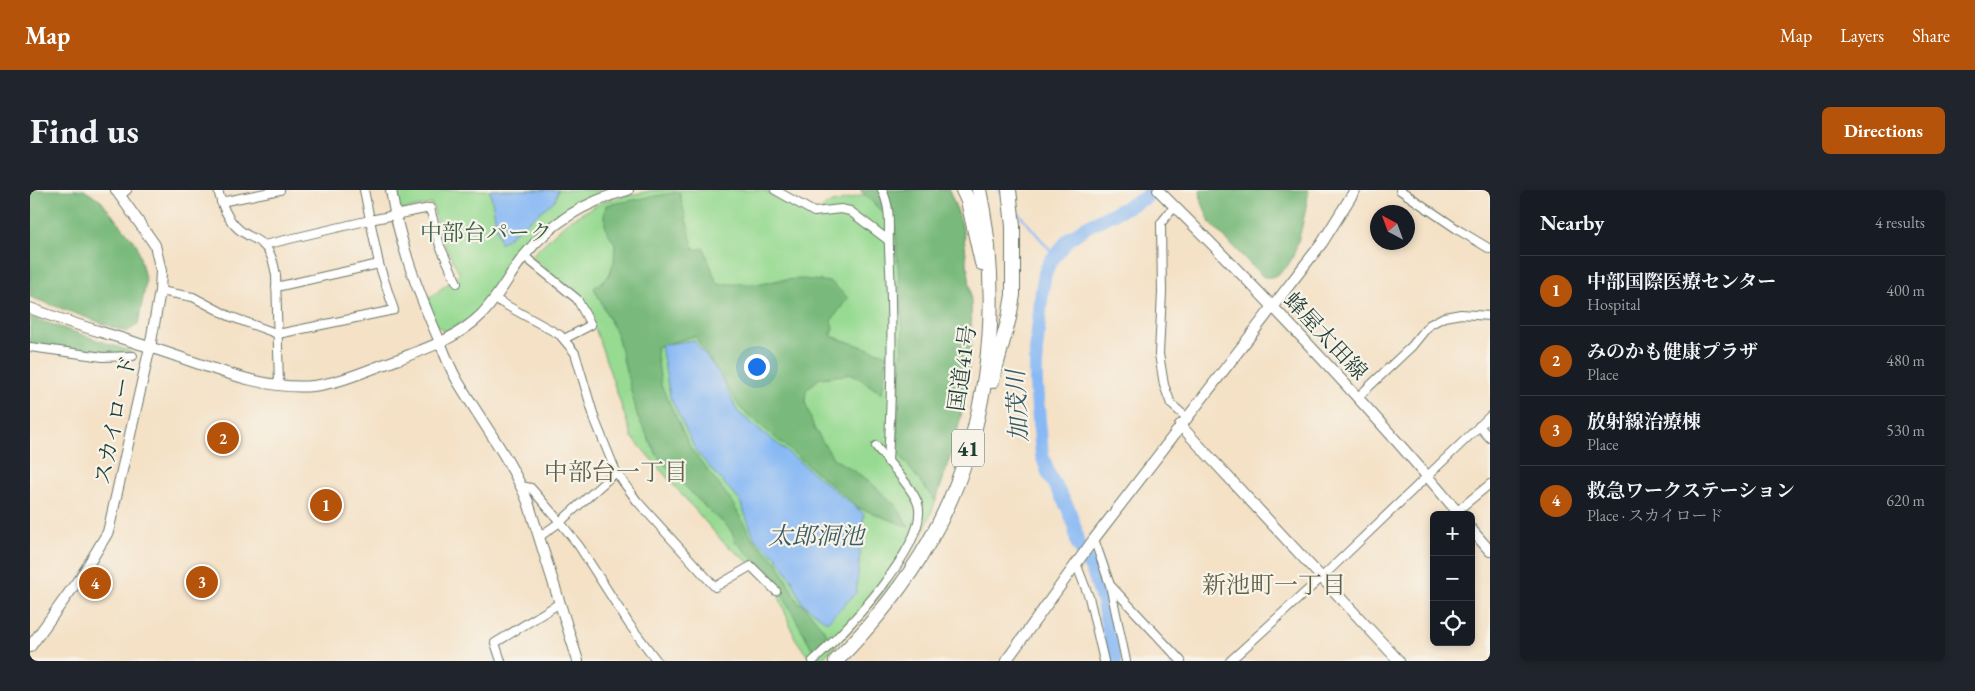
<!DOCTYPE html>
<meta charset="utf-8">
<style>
:root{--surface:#171b24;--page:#20242c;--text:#f1f3f6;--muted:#9ea1a6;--line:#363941;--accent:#b45309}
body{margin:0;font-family:"EB Garamond","Noto Serif JP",serif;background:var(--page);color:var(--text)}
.controls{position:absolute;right:15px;bottom:15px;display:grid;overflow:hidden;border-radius:8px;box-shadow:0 2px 8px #0003}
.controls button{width:45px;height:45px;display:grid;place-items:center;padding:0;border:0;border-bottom:1px solid var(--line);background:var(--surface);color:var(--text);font:25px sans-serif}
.compass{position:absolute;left:1340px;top:15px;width:45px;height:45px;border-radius:50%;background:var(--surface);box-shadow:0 2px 8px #0003;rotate:319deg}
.you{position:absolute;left:726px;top:176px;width:18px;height:18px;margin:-12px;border:4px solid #fff;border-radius:50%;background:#1a73e8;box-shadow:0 0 0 8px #1a73e833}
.badge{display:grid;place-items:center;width:32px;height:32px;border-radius:50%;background:var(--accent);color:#fff;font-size:16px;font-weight:700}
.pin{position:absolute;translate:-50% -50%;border:2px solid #fff;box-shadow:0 1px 5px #0006}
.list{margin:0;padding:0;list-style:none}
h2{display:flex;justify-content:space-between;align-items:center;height:65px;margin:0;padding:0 20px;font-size:21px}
h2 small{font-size:16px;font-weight:400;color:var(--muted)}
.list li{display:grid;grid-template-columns:32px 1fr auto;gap:15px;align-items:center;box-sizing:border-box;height:70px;padding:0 20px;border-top:1px solid var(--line)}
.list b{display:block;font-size:19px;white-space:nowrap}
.list p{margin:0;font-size:16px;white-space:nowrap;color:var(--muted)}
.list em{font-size:16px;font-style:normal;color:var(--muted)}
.icon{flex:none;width:28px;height:28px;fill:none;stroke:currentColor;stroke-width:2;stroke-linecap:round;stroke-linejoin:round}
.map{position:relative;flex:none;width:1460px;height:471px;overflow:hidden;border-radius:8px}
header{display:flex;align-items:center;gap:30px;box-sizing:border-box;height:70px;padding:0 25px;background:var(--accent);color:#fff}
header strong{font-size:24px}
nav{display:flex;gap:28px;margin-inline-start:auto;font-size:18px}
.intro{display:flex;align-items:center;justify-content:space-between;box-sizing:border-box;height:120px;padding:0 30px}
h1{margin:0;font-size:35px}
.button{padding:12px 22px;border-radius:8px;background:var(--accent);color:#fff;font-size:18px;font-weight:700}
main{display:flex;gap:30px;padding:0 30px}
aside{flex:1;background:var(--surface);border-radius:8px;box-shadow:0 2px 8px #0003}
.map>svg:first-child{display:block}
.green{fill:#97da92;stroke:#5b8c63}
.forest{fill:#79ba7c;stroke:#4c7c58}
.water{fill:#89b9f4;stroke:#547b94}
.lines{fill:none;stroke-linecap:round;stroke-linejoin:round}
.stream{stroke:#89b9f4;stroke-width:2.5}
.river{stroke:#89b9f4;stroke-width:14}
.street-casing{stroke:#6a7667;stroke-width:10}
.secondary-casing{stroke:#6a7667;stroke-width:12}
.highway-casing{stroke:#6a7667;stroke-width:16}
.street{stroke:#fff;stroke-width:8}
.secondary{stroke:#fff;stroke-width:10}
.highway{stroke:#fff;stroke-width:14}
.labels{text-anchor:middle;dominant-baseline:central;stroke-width:4.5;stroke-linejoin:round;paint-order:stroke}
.shield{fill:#f7f3e8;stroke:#60746a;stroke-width:1}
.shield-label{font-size:21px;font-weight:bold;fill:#1f3d34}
.park-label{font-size:22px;fill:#375c47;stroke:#f7f3e8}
.street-label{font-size:22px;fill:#1f3d34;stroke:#f7f3e8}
.water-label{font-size:24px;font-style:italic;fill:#3a5c64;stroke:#f7f3e8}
.neighbourhood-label{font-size:24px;fill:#606249;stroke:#f7f3e8}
</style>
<header>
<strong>Map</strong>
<nav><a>Map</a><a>Layers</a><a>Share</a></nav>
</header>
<div class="intro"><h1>Find us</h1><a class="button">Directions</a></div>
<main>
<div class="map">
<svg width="1460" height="471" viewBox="0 0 1460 471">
<rect width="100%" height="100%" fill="#f7f3e8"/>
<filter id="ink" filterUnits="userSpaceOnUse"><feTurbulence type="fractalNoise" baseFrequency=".02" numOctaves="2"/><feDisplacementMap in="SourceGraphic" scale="10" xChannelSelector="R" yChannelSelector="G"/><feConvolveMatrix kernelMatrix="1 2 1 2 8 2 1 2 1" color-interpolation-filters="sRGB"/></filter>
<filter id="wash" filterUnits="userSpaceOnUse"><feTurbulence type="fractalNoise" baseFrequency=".0096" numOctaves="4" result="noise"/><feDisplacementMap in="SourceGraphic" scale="20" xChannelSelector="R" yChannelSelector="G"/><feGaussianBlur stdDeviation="1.12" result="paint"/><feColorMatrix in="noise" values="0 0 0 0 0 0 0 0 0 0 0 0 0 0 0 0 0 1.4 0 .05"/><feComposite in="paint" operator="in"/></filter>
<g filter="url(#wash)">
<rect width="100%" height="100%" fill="#f4e1c6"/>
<!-- green -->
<g class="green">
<path d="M364 0H569L571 4C552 13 531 23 515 37 488 59 475 94 451 119 441 129 427 135 415 142L405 134 398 109 430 84 411 48 402 14 372 20 366 17Z"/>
<path d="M624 0H733L785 25 795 15 853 0H919C923 11 928 21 931 32 934 43 935 55 936 66 948 138 939 211 916 280 910 298 904 319 895 337 868 388 831 432 790 471H781L765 448 745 396 716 370 693 352 602 247 565 138 548 108 501 66 537 32 574 11Z"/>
</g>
<!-- forest -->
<g class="forest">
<polygon points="0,0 54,0 71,11 107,55 116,92 108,135 96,142 0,107"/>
<path d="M830 0H919C923 11 928 22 931 33 934 43 935 55 936 67 950 151 935 232 905 311L866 260 873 142 865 35Z"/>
<path d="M1170 0H1279C1276 18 1269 57 1260 72 1255 81 1242 91 1232 86L1180 33 1171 10Z"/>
<path d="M649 2 664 60 674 58 687 94H732L749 90 773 89 801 92 818 108 801 131 803 137 801 146 857 165 852 204 823 184 790 188 776 200 775 212 784 238 803 268 838 290 867 317 879 337 829 318 711 219 665 146 626 157 631 195 661 259 700 309 723 349 747 372 769 414 772 413 798 445 784 462 743 388 705 351C703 339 692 331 682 324L629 269 608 228 587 145 564 98 578 87 584 72 585 54 576 39 574 27 576 15Z"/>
<polygon points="0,127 100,161 103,169 0,154"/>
</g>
<!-- water -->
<g class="water">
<polygon points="460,0 528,0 525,10 470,54"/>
<polygon points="664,150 690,185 708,222 834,324 826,403 797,432 772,413 762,390 746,366 725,349 710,311 667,263 640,207 631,155"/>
</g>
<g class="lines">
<!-- stream -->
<g class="stream">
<polyline points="969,0 974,6"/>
<polyline points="986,20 1025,66"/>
</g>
<!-- river -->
<polyline class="river" points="1085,471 1073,413 1064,384 1047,352 1045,338 1038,318 1019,285 1012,265 1006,195 1006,161 1012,101 1015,83 1020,72 1039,49 1056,37 1115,8 1122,0"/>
</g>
</g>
<g filter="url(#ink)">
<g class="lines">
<defs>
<g id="street">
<path d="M188 0C192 17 199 34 214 43 220 47 229 50 234 56 242 63 244 75 246 85L249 195"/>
<polyline points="745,0 784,22 811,19 820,21 858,50"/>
<path d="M852 0C862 21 858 37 859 59 863 131 862 201 858 272"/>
<polyline points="1370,0 1430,41 1460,59"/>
<polyline points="90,6 97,0"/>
<polyline points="191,12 250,0"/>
<polyline points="1144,17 1131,33 1132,102 1129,164 1134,195 1141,214 1156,227"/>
<polyline points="234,55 340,30 400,18 410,56 427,93"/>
<polyline points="494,66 547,109 561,135 534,149"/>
<polyline points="246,97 349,74"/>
<polyline points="130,101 163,107 199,126 248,144 364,120 349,74 334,0"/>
<polyline points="465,109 530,145 545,163 565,230 586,282 607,311 685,397 721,376 746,401"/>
<polyline points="0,157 73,167 103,166"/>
<polyline points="1328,207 1382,156 1399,135 1414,127 1431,124 1460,126"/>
<polyline points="1449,236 1460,248"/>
<polyline points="491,296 501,298 530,332 549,356 599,434 627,471"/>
<polyline points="1427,321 1460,294"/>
<polyline points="509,347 530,332 586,282"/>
<polyline points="1064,349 1080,395 1096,471"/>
<polyline points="1046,373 1059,407 1074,471"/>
<polyline points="1081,396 1151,471"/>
<polyline points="471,471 465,453 530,413"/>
<path d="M783 471C811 446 900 354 888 314 883 298 857 271 846 256"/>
<polyline points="1200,471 1291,388 1460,226"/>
</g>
<g id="secondary">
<path d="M361 0C369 53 388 102 410 152 415 165 420 178 427 190 451 231 480 268 498 312L548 471"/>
<path d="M1128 0C1233 104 1335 211 1430 325"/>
<path d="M0 118C40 134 81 144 122 158 171 173 231 201 283 196 311 193 340 179 366 170 398 158 428 148 452 124 469 106 479 85 494 66 521 32 557 11 598 0"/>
<polyline points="1150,235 1369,471"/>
<polyline points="1441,339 1460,361"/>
<polyline points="0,457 54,382 78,342 120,157 130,101 131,81 125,55 86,0"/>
<polyline points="976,471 1064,349 1274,76 1292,53 1325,0"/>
</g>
<g id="highway">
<polyline points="933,0 938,11 952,73"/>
<polyline points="962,191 979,128 983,105 983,36 979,0"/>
<path d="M806 471C842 435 874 396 899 352 959 247 974 117 949 0"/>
</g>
</defs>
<!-- street casing -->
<use href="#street" class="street-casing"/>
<!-- secondary casing -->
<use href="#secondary" class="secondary-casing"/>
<!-- highway casing -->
<use href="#highway" class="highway-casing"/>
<!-- street -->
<use href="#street" class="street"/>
<!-- secondary -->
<use href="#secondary" class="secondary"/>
<!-- highway -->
<use href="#highway" class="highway"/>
</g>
</g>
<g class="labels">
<!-- shield labels -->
<rect class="shield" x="922" y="239.5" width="32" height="37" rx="4"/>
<g class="shield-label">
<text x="938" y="258">41</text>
</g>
<!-- park labels -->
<g class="park-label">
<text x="456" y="42">中部台パーク</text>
</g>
<!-- street labels -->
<g class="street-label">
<text transform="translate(1296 146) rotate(47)">蜂屋太田線</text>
<text transform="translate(932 178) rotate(-82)">国道41号</text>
<text transform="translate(85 230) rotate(-78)">スカイロード</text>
</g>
<!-- water labels -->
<g class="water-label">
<text transform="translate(987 216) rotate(-93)">加茂川</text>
<text x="786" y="345">太郎洞池</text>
</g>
<!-- neighbourhood labels -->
<g class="neighbourhood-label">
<text x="586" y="281">中部台一丁目</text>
<text x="1244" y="394">新池町一丁目</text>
</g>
</g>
</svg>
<div class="controls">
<button>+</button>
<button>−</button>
<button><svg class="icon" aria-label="locate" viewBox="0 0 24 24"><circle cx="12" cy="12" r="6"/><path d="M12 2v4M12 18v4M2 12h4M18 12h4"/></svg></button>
</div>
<svg class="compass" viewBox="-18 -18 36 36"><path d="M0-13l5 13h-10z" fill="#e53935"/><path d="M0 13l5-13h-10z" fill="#9ea1a6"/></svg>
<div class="you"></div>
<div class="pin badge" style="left:296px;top:315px">1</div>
<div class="pin badge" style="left:193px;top:248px">2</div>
<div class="pin badge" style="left:172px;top:392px">3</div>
<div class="pin badge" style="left:65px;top:393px">4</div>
</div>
<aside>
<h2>Nearby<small>4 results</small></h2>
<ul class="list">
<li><span class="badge">1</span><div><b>中部国際医療センター</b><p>Hospital</p></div><em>400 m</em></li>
<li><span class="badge">2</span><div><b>みのかも健康プラザ</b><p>Place</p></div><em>480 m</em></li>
<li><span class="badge">3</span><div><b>放射線治療棟</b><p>Place</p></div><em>530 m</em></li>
<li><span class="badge">4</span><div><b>救急ワークステーション</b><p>Place · スカイロード</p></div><em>620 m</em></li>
</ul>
</aside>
</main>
